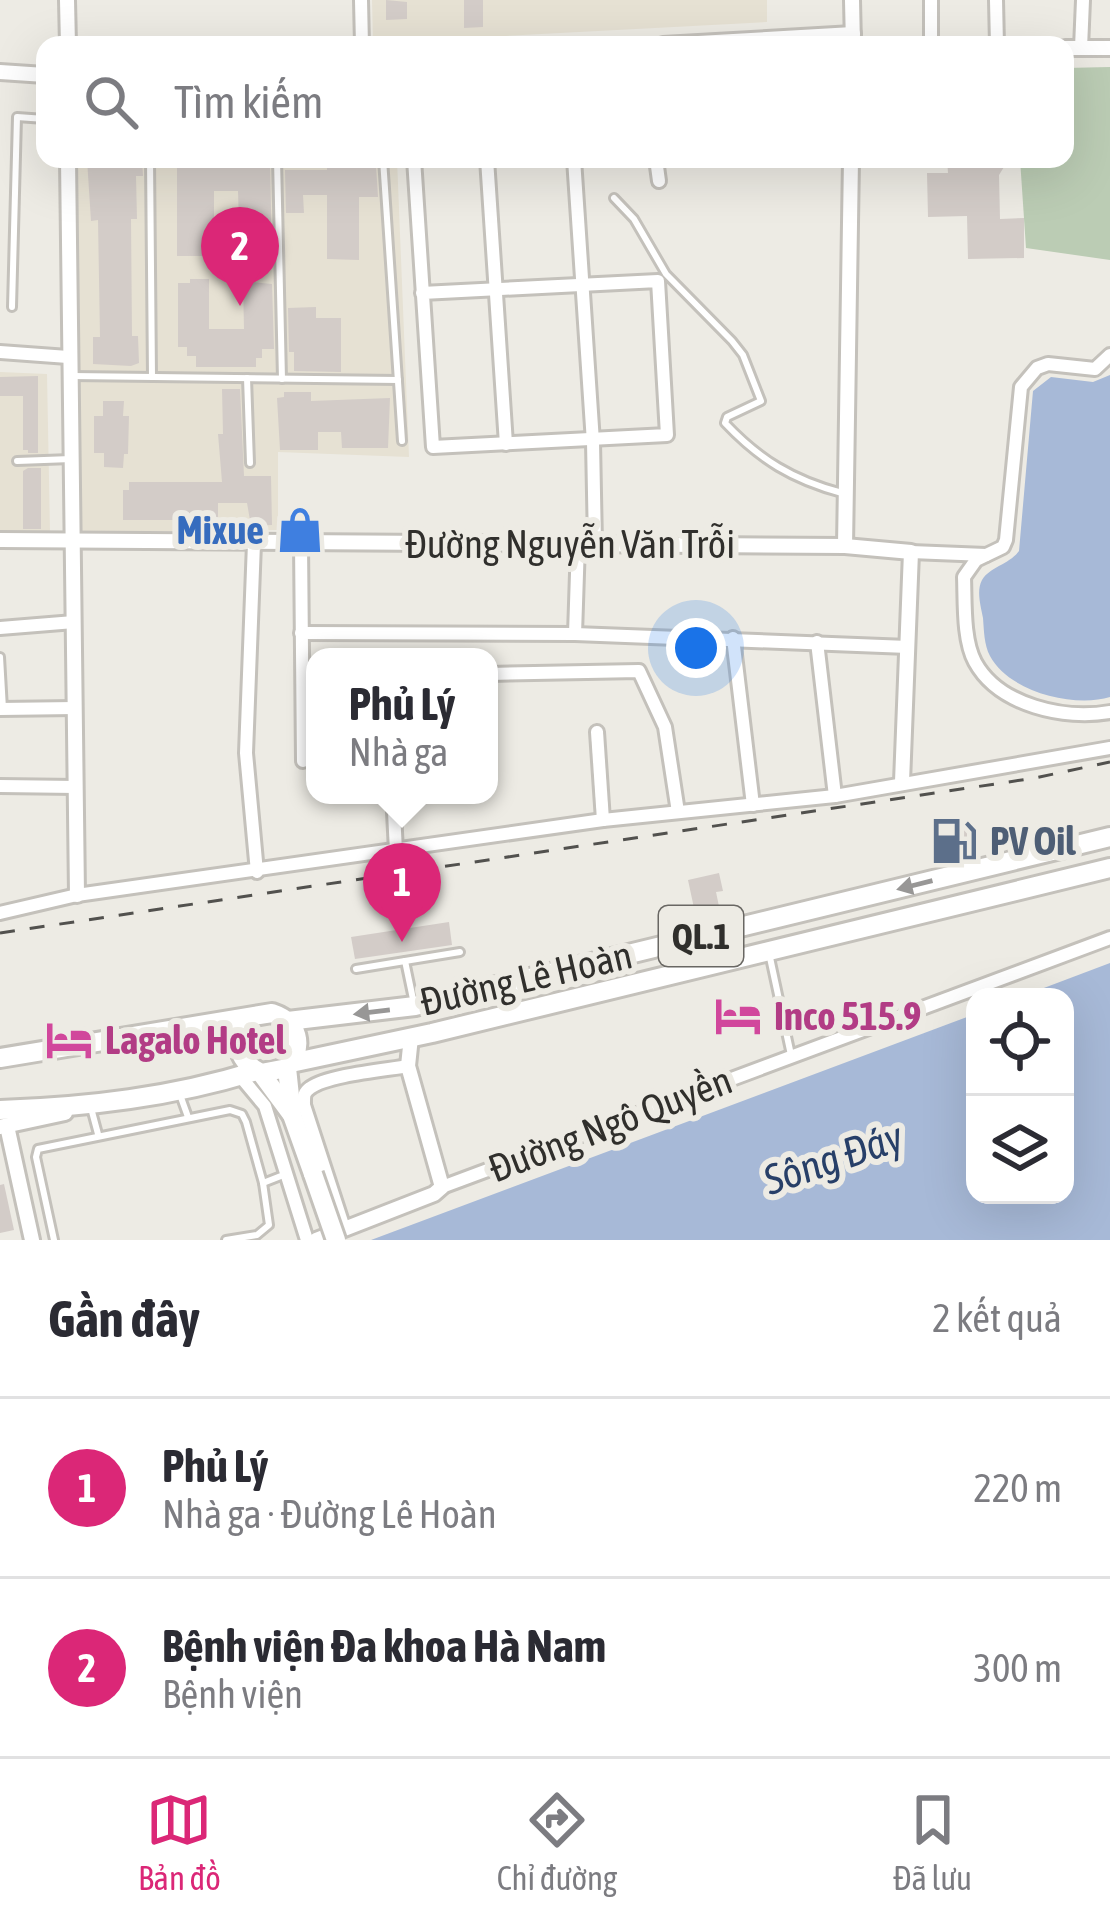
<!DOCTYPE html>
<html lang="vi">
<meta charset="utf-8">
<style>
:root{--surface:#fff;--page:#f7f7f7;--text:#2b2b33;--muted:#7c7c81;--line:#e1e1e2;--accent:#db2777}
body{margin:0;font-family:"Asap Condensed",sans-serif;background:var(--page);color:var(--text)}
.controls{position:absolute;right:36px;bottom:36px;display:grid;overflow:hidden;border-radius:24px;box-shadow:0 12px 48px #0002}
.controls button{width:108px;height:108px;display:grid;place-items:center;padding:0;border:0;border-bottom:3px solid var(--line);background:var(--surface);color:var(--text);font:60px sans-serif}
.you{position:absolute;left:696px;top:648px;width:42px;height:42px;margin:-30px;border:9px solid #fff;border-radius:50%;background:#1a73e8;box-shadow:0 0 0 18px #1a73e833}
.badge{display:grid;place-items:center;width:78px;height:78px;border-radius:50%;background:var(--accent);color:#fff;font-size:39px;font-weight:700}
.pin{position:absolute;translate:-50% -99px;filter:drop-shadow(0 3px 6px #0008)}
.pin::after{content:'';position:absolute;top:63px;width:42px;height:36px;background:inherit;clip-path:polygon(0 0,100% 0,50% 100%)}
.popup{position:absolute;left:306px;top:648px;width:192px;height:156px;box-sizing:border-box;display:grid;place-content:center;border-radius:24px;background:var(--surface);filter:drop-shadow(0 3px 9px #0005);font-size:39px;white-space:nowrap;color:var(--muted)}
.popup b{font-size:45px;color:var(--text)}
.popup::after{content:'';position:absolute;left:50%;top:100%;margin-left:-24px;border:24px solid transparent;border-top-color:var(--surface)}
.list{margin:0;padding:0;list-style:none}
h2{display:flex;justify-content:space-between;align-items:center;height:156px;margin:0;padding:0 48px;font-size:51px}
h2 small{font-size:39px;font-weight:400;color:var(--muted)}
.list li{display:grid;grid-template-columns:78px 1fr auto;gap:36px;align-items:center;box-sizing:border-box;height:180px;padding:0 48px;border-top:3px solid var(--line)}
.list b{display:block;font-size:45px;white-space:nowrap}
.list p{margin:0;font-size:39px;white-space:nowrap;color:var(--muted)}
.list em{font-size:39px;font-style:normal;color:var(--muted)}
.icon{flex:none;width:66px;height:66px;fill:none;stroke:currentColor;stroke-width:2;stroke-linecap:round;stroke-linejoin:round}
.map{position:relative;flex:none;width:1110px;height:1240px;overflow:hidden}
.search{position:absolute;background:var(--surface);box-shadow:0 12px 48px #0002;left:36px;right:36px;top:36px;height:132px;display:flex;align-items:center;gap:30px;box-sizing:border-box;padding:0 42px;border-radius:24px;color:var(--muted);font-size:45px}
.sheet{height:516px;background:var(--surface)}
nav{display:flex;justify-content:space-around;align-items:center;box-sizing:border-box;height:168px;border-top:3px solid var(--line);background:var(--surface);font-size:33px;color:var(--muted)}
nav a{display:grid;justify-items:center;gap:6px}
nav .on{color:var(--accent)}
.map>svg:first-child{display:block}
.built{fill:#e6e1d3}
.green{fill:#bbccb4}
.water{fill:#a7b9d7}
.building{fill:#d3ccc8;fill-rule:evenodd}
.lines{fill:none;stroke-linecap:round;stroke-linejoin:round}
.service-casing{stroke:#c4c1bb;stroke-width:12}
.minor-casing{stroke:#c4c1bb;stroke-width:18}
.tertiary-casing{stroke:#c4c1bb;stroke-width:20}
.primary-casing{stroke:#c4c1bb;stroke-width:24}
.service{stroke:#fff;stroke-width:6}
.minor{stroke:#fff;stroke-width:12}
.tertiary{stroke:#fff;stroke-width:14}
.primary{stroke:#fff;stroke-width:18}
.rail{stroke:#52514e;stroke-width:3;stroke-dasharray:15 15;stroke-linecap:butt}
.primary-bridge-casing{stroke:#c4c1bb;stroke-width:24;stroke-linecap:butt}
.primary-bridge{stroke:#fff;stroke-width:18}
.oneway{fill:#989796}
.labels{text-anchor:middle;dominant-baseline:central;stroke-width:12;stroke-linejoin:round;paint-order:stroke}
.shield{fill:#edebe4;stroke:#696763;stroke-width:3}
.shield-label{font-size:36px;font-weight:bold;fill:#302f2c}
.shop-label{font-size:39px;font-weight:bold;fill:#366cbe;stroke:#edebe4;text-anchor:end}
.street-label{font-size:39px;fill:#302f2c;stroke:#edebe4}
.service-label{font-size:39px;font-weight:bold;fill:#4e5e75;stroke:#edebe4;text-anchor:start}
.hotel-label{font-size:39px;font-weight:bold;fill:#b23c85;stroke:#edebe4;text-anchor:start}
.water-label{font-size:42px;font-style:italic;fill:#273f68;stroke:#edebe4}
</style>
<div class="map">
<svg width="1110" height="1240" viewBox="0 0 1110 1240">
<rect width="100%" height="100%" fill="#edebe4"/>
<!-- built -->
<g class="built">
<polygon points="372,0 767,0 767,22 373,43"/>
<polygon points="76,159 397,159 409,457 278,452 278,530 81,532"/>
<polygon points="0,372 47,374 50,532 0,532"/>
</g>
<!-- green -->
<polygon class="green" points="1110,67 1110,260 1026,248 1020,159 1065,159 1065,68"/>
<!-- water -->
<g class="water">
<path d="M1110 375V697C1074 708 1009 692 990 656 984 645 984 630 983 618 981 607 976 591 982 580 990 567 1010 564 1019 551L1033 391 1051 377 1093 382Z"/>
<polygon points="1110,963 1110,1240 371,1240 975,1014 975,1195 1065,1195 1065,997 1020,997"/>
</g>
<!-- building -->
<g class="building">
<polygon points="386,0 407,2 407,19 386,20"/>
<polygon points="464,0 483,0 483,27 464,28"/>
<polygon points="87,159 142,159 143,176 136,176 137,219 131,219 132,336 138,336 139,363 131,366 93,364 93,337 100,337 98,220 91,221"/>
<polygon points="947,159 1009,159 999,175 1000,219 1024,218 1024,258 968,259 967,216 928,217 927,173 948,173"/>
<path d="M270 161 272 256H177V162ZM214 191H238L239 223H214Z"/>
<polygon points="327,166 376,166 378,197 359,197 359,260 327,259 327,195 303,195 304,213 286,213 285,170 327,170"/>
<polygon points="190,279 209,279 209,329 244,329 243,281 272,284 274,349 262,349 262,358 256,358 256,367 196,367 196,356 187,356 187,347 178,347 178,283 190,283"/>
<polygon points="316,307 316,318 341,318 341,372 294,371 294,352 289,352 288,308"/>
<polygon points="38,376 38,453 28,453 28,450 23,450 23,396 0,396 0,377"/>
<polygon points="222,389 240,389 244,476 271,476 272,525 251,526 247,503 218,503 218,520 123,520 123,490 129,490 129,482 222,482 218,434 223,434"/>
<polygon points="284,392 311,392 311,401 390,398 388,448 342,448 341,432 318,432 318,450 280,450 277,398 284,397"/>
<polygon points="103,401 124,401 123,416 129,416 128,454 124,454 123,468 104,467 104,453 94,453 94,416 103,416"/>
<polygon points="28,468 41,468 41,529 23,529 23,471"/>
<polygon points="968,829 972,845 946,852 941,836"/>
<polygon points="719,873 723,891 716,892 721,916 697,922 688,880"/>
<polygon points="449,922 452,945 355,959 351,937"/>
<polygon points="4,1184 14,1230 0,1233 0,1185"/>
</g>
<g class="lines">
<defs>
<g id="service">
<polyline points="150,159 152,377"/>
<polyline points="277,159 282,379"/>
<polyline points="383,159 402,441"/>
<path d="M614 198 634 219 666 274 732 341 743 355 761 401 727 417 725 423C760 460 793 480 842 493"/>
<polyline points="12,307 17,117 45,119"/>
<polyline points="72,376 398,380"/>
<polyline points="247,378 250,463"/>
<polyline points="17,461 71,459"/>
<polyline points="0,657 3,709"/>
<polyline points="769,953 791,1055"/>
<polyline points="405,961 414,1004"/>
<polyline points="356,969 460,952"/>
<polyline points="179,1092 188,1117"/>
<polyline points="91,1108 98,1134"/>
<polyline points="263,1183 286,1174"/>
<polyline points="54,1240 36,1157 38,1149 230,1110 242,1114 246,1122 263,1183 269,1225 257,1235 226,1240"/>
</g>
<g id="minor">
<polyline points="361,0 362,45"/>
<polyline points="931,0 931,45"/>
<polyline points="996,0 997,45"/>
<polyline points="1081,48 1083,0"/>
<polyline points="414,159 433,447 667,435 658,281 422,293"/>
<polyline points="487,159 506,444"/>
<polyline points="574,159 593,442 595,544"/>
<polyline points="656,159 659,181"/>
<polyline points="0,352 68,357"/>
<path d="M1110 355 1095 369 1048 364 1037 368 1021 387 1006 540 1003 547 976 560 964 577C965 602 963 640 975 662 999 706 1065 720 1110 712"/>
<polyline points="254,543 246,753 257,872"/>
<polyline points="301,543 303,761"/>
<polyline points="911,552 986,555"/>
<polyline points="0,628 74,622"/>
<polyline points="301,633 575,634 908,647"/>
<polyline points="575,634 578,543"/>
<polyline points="733,638 753,805"/>
<polyline points="817,642 835,796"/>
<polyline points="489,674 639,671 665,727 678,812"/>
<polyline points="0,709 75,708"/>
<polyline points="597,732 603,820"/>
<polyline points="0,786 76,787"/>
<polyline points="396,851 394,812 403,795"/>
<polyline points="0,913 77,895 603,820 835,796 1110,748"/>
<polyline points="240,1076 265,1106 307,1240"/>
<polyline points="442,1187 1110,938"/>
<path d="M344 1228 304 1105C304 1097 303 1093 310 1088 327 1075 385 1070 408 1066"/>
</g>
<g id="tertiary">
<polyline points="67,0 68,45"/>
<polyline points="852,0 853,45"/>
<polyline points="663,45 853,34"/>
<polyline points="1065,48 1110,48"/>
<polyline points="0,72 45,75"/>
<polyline points="68,159 77,895"/>
<polyline points="0,540 845,546 911,552 902,782"/>
<polyline points="845,546 851,159"/>
<polyline points="7,1126 32,1240"/>
<polyline points="0,1127 65,1113"/>
<polyline points="316,1240 434,1194 442,1187 408,1066 411,1037"/>
</g>
<g id="primary">
<polyline points="288,1021 415,1006 1110,837"/>
<path d="M0 1058 272 1013C299 1022 305 1046 287 1068L261 1073C235 1060 231 1035 254 1016"/>
<polyline points="291,1063 432,1033 1110,868"/>
<polyline points="287,1068 292,1115 313,1174"/>
<polyline points="261,1073 292,1115"/>
<path d="M0 1110C88 1107 172 1097 256 1071"/>
</g>
</defs>
<!-- service casing -->
<use href="#service" class="service-casing"/>
<!-- minor casing -->
<use href="#minor" class="minor-casing"/>
<!-- tertiary casing -->
<use href="#tertiary" class="tertiary-casing"/>
<!-- primary casing -->
<use href="#primary" class="primary-casing"/>
<!-- service -->
<use href="#service" class="service"/>
<!-- minor -->
<use href="#minor" class="minor"/>
<!-- tertiary -->
<use href="#tertiary" class="tertiary"/>
<!-- primary -->
<use href="#primary" class="primary"/>
<!-- rail -->
<polyline class="rail" points="0,933 1035,778 1110,762"/>
<defs>
<polyline id="primary-bridge" points="313,1174 336,1240"/>
</defs>
<!-- primary-bridge casing -->
<use href="#primary-bridge" class="primary-bridge-casing"/>
<!-- primary-bridge -->
<use href="#primary-bridge" class="primary-bridge"/>
</g>
<!-- one-way arrows -->
<defs><path id="oneway-solid" d="M-6-.8H1V-3.2L6.5 0L1 3.2V.8H-6Z" transform="scale(3)"/></defs>
<g class="oneway">
<use href="#oneway-solid" transform="translate(915 885) rotate(166)"/>
<use href="#oneway-solid" transform="translate(372 1012) rotate(173)"/>
</g>
<!-- icons -->
<defs>
<symbol id="shop-bare" viewBox="-9 -9 18 18"><path d="M-5-2.5h2.3a2.7 3.5 0 0 1 5.4 0H5L5.5 6h-11ZM-1.5-2.5h3a1.5 2.3 0 0 0-3 0Z" fill="#3f7fe0" stroke="#edebe4" stroke-width="2.5" paint-order="stroke"/></symbol>
<symbol id="fuel-bare" viewBox="-9 -9 18 18"><path d="M-5.5-6h7V0h2V4h1.3V-2.5L3-4.5l.8-.8L6-3V5H2.5V1h-1V6h-7ZM-4.2-4.7v3.2H.2V-4.7Z" fill="#5c6f8a" stroke="#edebe4" stroke-width="2.5" paint-order="stroke"/></symbol>
<symbol id="hotel-bare" viewBox="-9 -9 18 18"><path d="M-6-4.5h1.5V1H6V5H4.5V3h-9V5H-6ZM-4 0a1.8 1.8 0 1 1 3.6 0ZM.5 0V-2.5h3Q6-2.5 6 0Z" fill="#d1479c" stroke="#edebe4" stroke-width="2.5" paint-order="stroke"/></symbol>
</defs>
<g fill-rule="evenodd">
<use href="#shop-bare" x="267" y="497" width="66" height="66"/>
<use href="#fuel-bare" x="921" y="808" width="66" height="66"/>
<use href="#hotel-bare" x="705" y="983" width="66" height="66"/>
<use href="#hotel-bare" x="36" y="1007" width="66" height="66"/>
</g>
<g class="labels">
<!-- shield labels -->
<rect class="shield" x="659" y="906" width="84" height="60" rx="9"/>
<g class="shield-label">
<text x="701" y="936">QL.1</text>
</g>
<!-- shop labels -->
<g class="shop-label">
<text x="264" y="530">Mixue</text>
</g>
<!-- street labels -->
<g class="street-label">
<text x="570" y="544">Đường Nguyễn Văn Trỗi</text>
<text transform="translate(526 978) rotate(-13)">Đường Lê Hoàn</text>
<text transform="translate(610 1124) rotate(-21)">Đường Ngô Quyền</text>
</g>
<!-- service labels -->
<g class="service-label">
<text x="990" y="841">PV Oil</text>
</g>
<!-- hotel labels -->
<g class="hotel-label">
<text x="774" y="1016">Inco 515.9</text>
<text x="105" y="1040">Lagalo Hotel</text>
</g>
<!-- water labels -->
<g class="water-label">
<text transform="translate(833 1158) rotate(-19)">Sông Đáy</text>
</g>
</g>
</svg>
<div class="controls">
<button><svg class="icon" aria-label="locate" viewBox="0 0 24 24"><circle cx="12" cy="12" r="6"/><path d="M12 2v4M12 18v4M2 12h4M18 12h4"/></svg></button>
<button><svg class="icon" aria-label="layers" viewBox="0 0 24 24"><path d="M12 4l9 5-9 5-9-5zM3 14l9 5 9-5"/></svg></button>
</div>
<div class="you"></div>
<div class="pin badge" style="left:402px;top:942px">1</div>
<div class="popup"><b>Phủ Lý</b>Nhà ga</div>
<div class="pin badge" style="left:240px;top:306px">2</div>
<div class="search"><svg class="icon" aria-label="search" viewBox="0 0 24 24"><circle cx="10" cy="10" r="6"/><path d="M15 15l6 6"/></svg>Tìm kiếm</div>
</div>
<section class="sheet">
<h2>Gần đây<small>2 kết quả</small></h2>
<ul class="list">
<li><span class="badge">1</span><div><b>Phủ Lý</b><p>Nhà ga · Đường Lê Hoàn</p></div><em>220 m</em></li>
<li><span class="badge">2</span><div><b>Bệnh viện Đa khoa Hà Nam</b><p>Bệnh viện</p></div><em>300 m</em></li>
</ul>
</section>
<nav>
<a class="on"><svg class="icon" aria-label="map" viewBox="0 0 24 24"><path d="M3 6l6-2 6 2 6-2v14l-6 2-6-2-6 2zM9 4v14M15 6v14"/></svg>Bản đồ</a>
<a><svg class="icon" aria-label="directions" viewBox="0 0 24 24"><path d="M12 3l9 9-9 9-9-9zM9 14v-3h6M13 9l2 2-2 2"/></svg>Chỉ đường</a>
<a><svg class="icon" aria-label="saved" viewBox="0 0 24 24"><path d="M7 4h10v16l-5-4-5 4z"/></svg>Đã lưu</a>
</nav>
